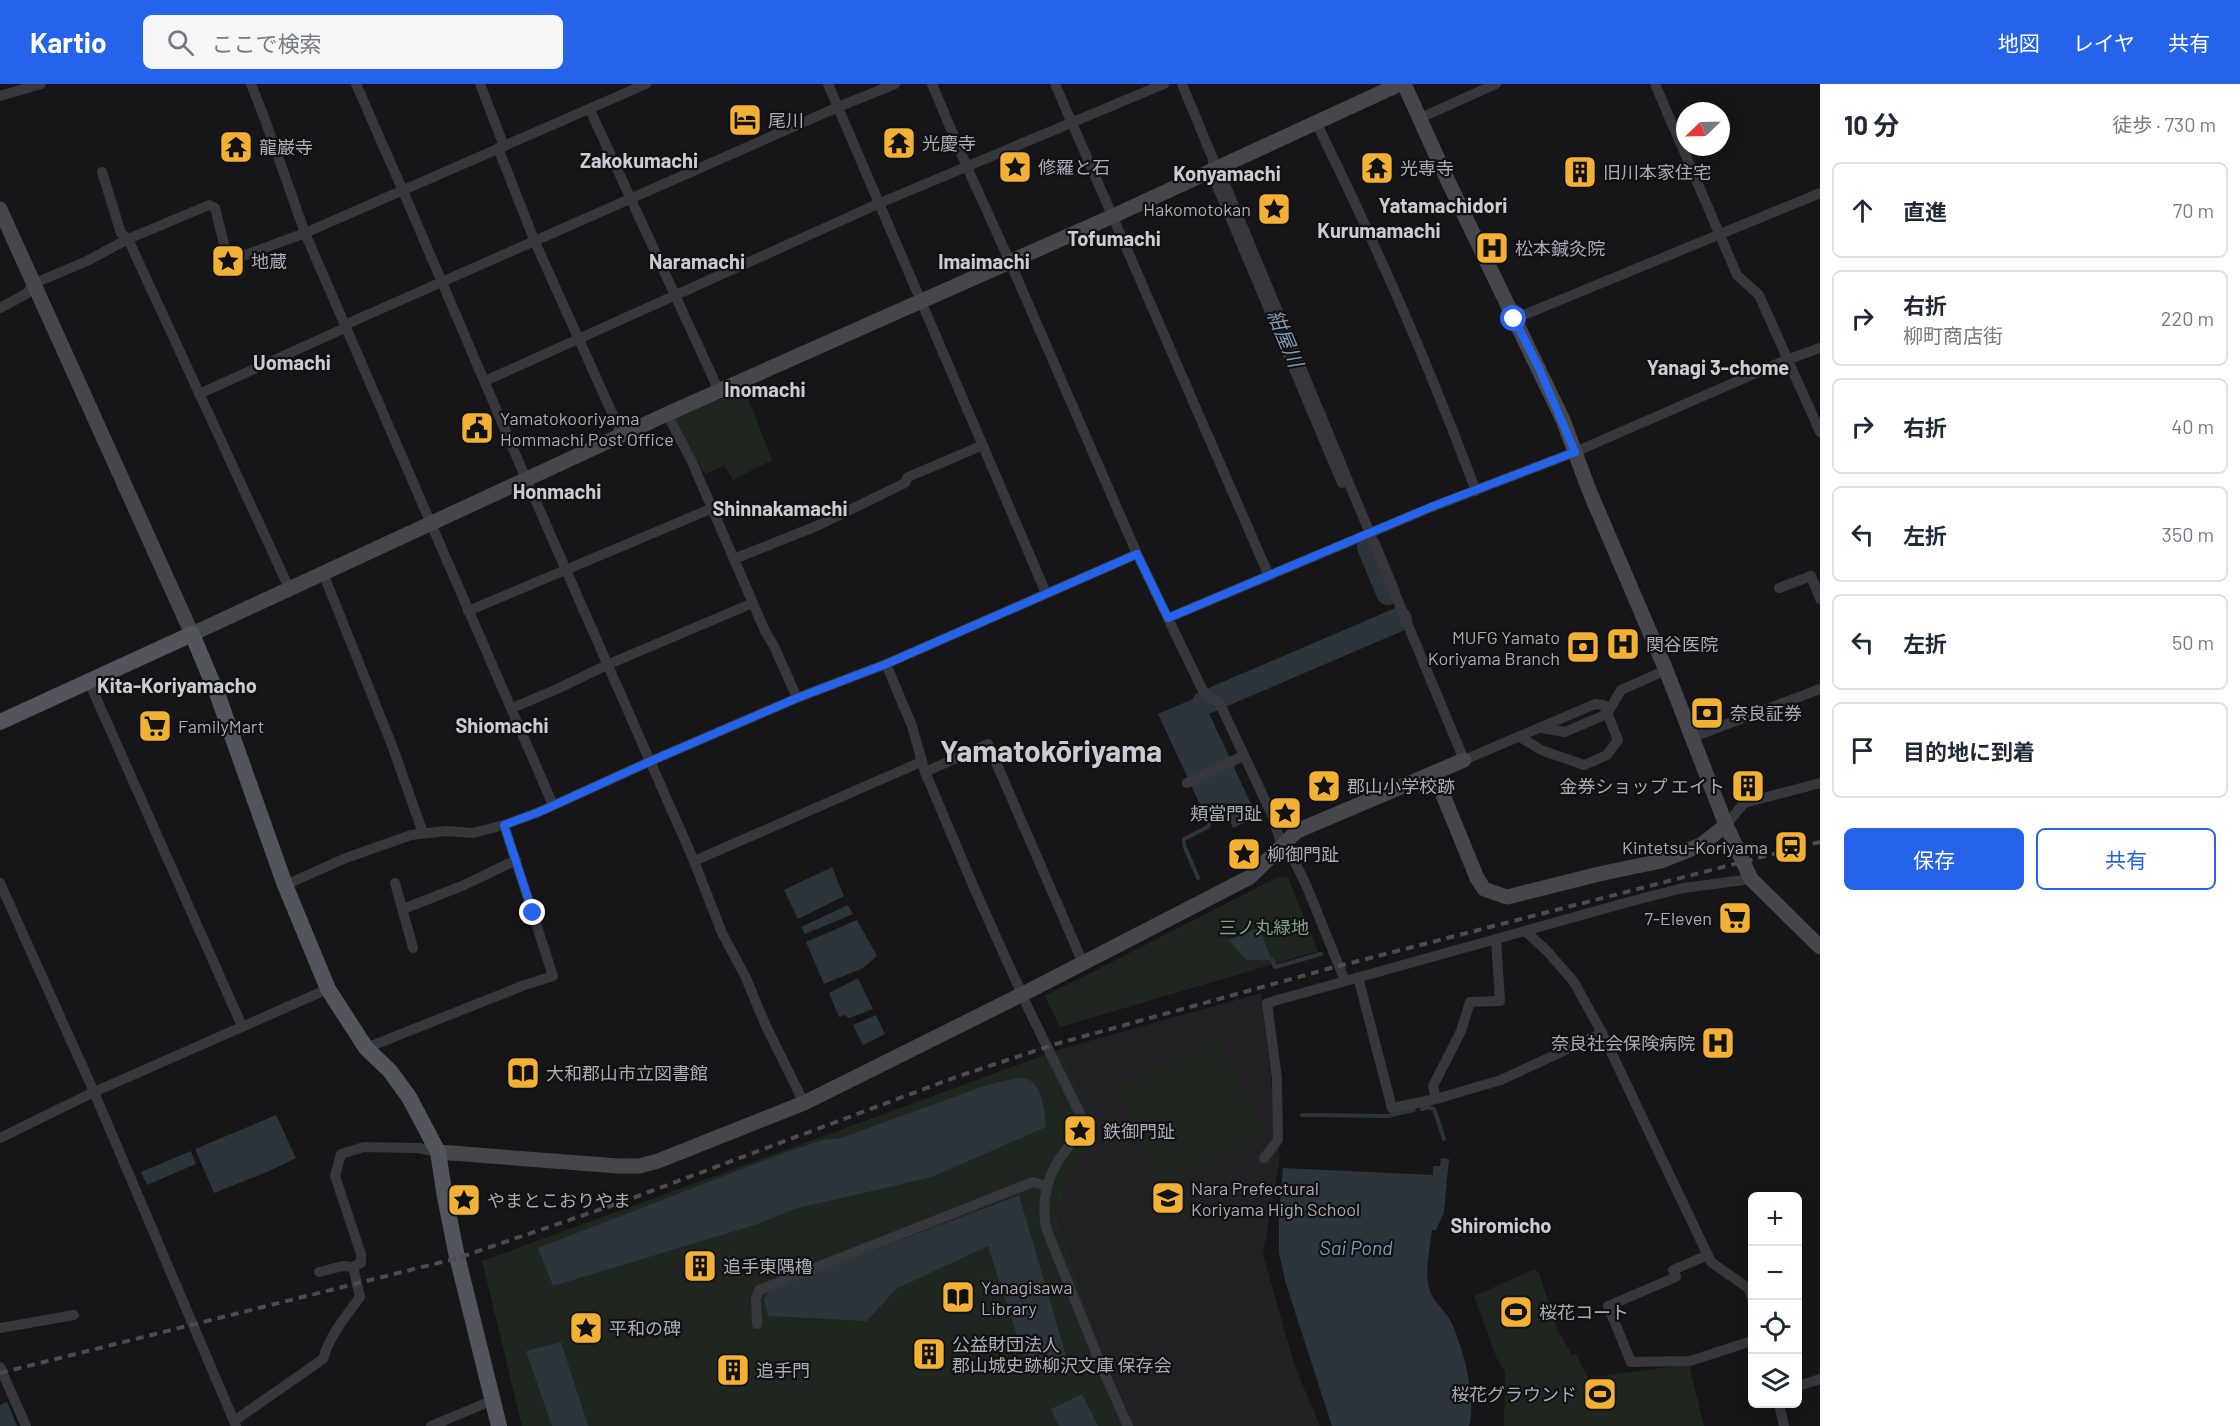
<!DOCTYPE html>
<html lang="ja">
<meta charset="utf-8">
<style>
:root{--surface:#fff;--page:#f6f6f7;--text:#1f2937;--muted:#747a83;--line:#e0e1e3;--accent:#2563eb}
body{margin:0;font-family:Barlow,"Noto Sans JP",sans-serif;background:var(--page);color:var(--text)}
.controls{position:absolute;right:18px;bottom:18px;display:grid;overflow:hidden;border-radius:9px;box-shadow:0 3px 15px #0003}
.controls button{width:54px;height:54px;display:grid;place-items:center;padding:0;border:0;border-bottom:2px solid var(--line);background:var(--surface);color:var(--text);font:30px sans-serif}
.compass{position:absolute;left:1676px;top:18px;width:54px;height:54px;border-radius:50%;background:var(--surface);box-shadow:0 3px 15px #0003;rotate:247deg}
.stop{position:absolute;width:18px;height:18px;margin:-14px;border:4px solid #2563eb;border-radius:50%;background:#fff}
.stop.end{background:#2563eb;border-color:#fff;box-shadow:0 2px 6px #0008}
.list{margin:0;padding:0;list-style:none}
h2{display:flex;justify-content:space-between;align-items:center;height:78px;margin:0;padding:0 24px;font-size:26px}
h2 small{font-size:20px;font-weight:400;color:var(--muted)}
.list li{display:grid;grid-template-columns:39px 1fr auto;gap:18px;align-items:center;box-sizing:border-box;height:96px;margin:0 12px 12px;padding:0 12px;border:2px solid var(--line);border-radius:9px}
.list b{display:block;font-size:22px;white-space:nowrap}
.list p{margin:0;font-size:20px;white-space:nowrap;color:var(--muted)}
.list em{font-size:20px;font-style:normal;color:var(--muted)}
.actions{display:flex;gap:12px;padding:18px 24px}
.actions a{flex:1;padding:14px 0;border:2px solid var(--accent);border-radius:9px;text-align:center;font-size:21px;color:var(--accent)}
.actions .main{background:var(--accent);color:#fff}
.icon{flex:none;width:33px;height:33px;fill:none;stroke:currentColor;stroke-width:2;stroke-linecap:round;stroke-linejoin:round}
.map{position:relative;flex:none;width:1820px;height:1342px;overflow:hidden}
header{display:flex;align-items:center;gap:36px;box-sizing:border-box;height:84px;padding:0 30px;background:var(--accent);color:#fff}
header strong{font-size:28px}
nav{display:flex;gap:33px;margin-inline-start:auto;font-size:21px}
.search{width:420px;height:54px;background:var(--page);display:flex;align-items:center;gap:15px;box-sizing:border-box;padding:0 21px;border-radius:9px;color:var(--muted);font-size:22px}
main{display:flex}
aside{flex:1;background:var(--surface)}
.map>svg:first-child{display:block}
.built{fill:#222225}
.green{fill:#1e261f}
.water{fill:#2c353c}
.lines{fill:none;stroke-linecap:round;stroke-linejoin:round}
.stream{stroke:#2c353c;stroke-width:4}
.river{stroke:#2c353c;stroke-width:24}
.street{stroke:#37383d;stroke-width:10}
.secondary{stroke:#45474d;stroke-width:15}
.primary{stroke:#53555c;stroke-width:16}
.rail{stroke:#4a4c52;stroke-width:4;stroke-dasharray:8 6;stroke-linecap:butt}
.route{stroke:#2563eb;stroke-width:8}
.labels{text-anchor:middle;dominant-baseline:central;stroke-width:4.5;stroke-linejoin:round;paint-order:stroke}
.poi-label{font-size:18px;fill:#a8adb8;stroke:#111113;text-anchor:start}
.park-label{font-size:18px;fill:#7fa381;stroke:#111113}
.neighbourhood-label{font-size:20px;font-weight:bold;fill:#c9ccd4;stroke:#111113}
.water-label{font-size:20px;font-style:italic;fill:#7f9bb3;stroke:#111113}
.town-label{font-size:30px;font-weight:bold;fill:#c9ccd4;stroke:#111113}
</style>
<header>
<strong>Kartio</strong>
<div class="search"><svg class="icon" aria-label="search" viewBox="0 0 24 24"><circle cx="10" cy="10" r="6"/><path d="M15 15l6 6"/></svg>ここで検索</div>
<nav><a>地図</a><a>レイヤ</a><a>共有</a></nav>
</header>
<main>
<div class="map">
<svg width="1820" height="1342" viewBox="0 0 1820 1342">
<rect width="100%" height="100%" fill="#161618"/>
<!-- built -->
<polygon class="built" points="1261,909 1280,1075 1263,1170 1294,1280 1320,1342 1134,1342 1104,1273 1058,1133 1068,1095 1097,1049 1064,964"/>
<!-- green -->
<g class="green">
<polygon points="745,306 772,376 733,396 724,382 705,390 671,334"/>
<polygon points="1278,793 1288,794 1318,867 1060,943 1045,912"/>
<polygon points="1219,951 1262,1044 1250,1062 1160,1099 1117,1003"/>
<polygon points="1064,964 1097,1049 1068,1095 1058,1134 1104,1273 1134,1342 522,1342 482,1177"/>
<polygon points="1535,1185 1539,1189 1557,1245 1572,1271 1576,1270 1588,1294 1689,1280 1704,1342 1504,1342 1505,1288 1497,1275 1474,1212"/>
</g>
<!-- water -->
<g class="water">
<polygon points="1202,614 1257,733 1233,744 1228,732 1209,740 1158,630 1193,615"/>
<polygon points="832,783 844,812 798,835 784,806"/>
<polygon points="848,821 853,830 805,850 801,843"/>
<polygon points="857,836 877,872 863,884 824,900 806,858"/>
<polygon points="1259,844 1272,876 1246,876 1229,856"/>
<polygon points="858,894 873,925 849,934 844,931 839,933 829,909"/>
<polygon points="876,931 885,950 863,961 853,941"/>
<path d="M1017 994C1022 995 1027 994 1031 997 1043 1005 1045 1030 1046 1043L932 1093 794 1125 758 1140 553 1202 538 1164 781 1070 823 1056 841 1054 987 1001Z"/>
<polygon points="276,1031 296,1074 267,1088 214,1109 195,1065"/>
<polygon points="191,1067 196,1080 147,1101 141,1088"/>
<path d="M1441 1074 1449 1075 1444 1128 1436 1146H1432C1430 1165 1424 1189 1430 1207 1434 1219 1446 1227 1451 1238 1463 1263 1477 1315 1469 1342H1332L1286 1200 1279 1169V1128L1283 1084 1433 1091V1082H1440Z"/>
<polygon points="1019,1111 1067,1275 1036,1289 1034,1285 1027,1288 1022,1274 1024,1273 988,1162 896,1205 867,1237 768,1232 764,1216 769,1206"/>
<polygon points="561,1258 588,1342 552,1342 526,1267"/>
<polygon points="1082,1310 1098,1342 1059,1342 1051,1325"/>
<polygon points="7,1318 17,1342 0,1342 0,1321"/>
</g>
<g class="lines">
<!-- stream -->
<g class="stream">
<polyline points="1198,794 1184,761 1184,755 1208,743 1209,740"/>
<polyline points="1272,876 1275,883 1321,870"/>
<polyline points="1422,1025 1428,1023 1434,1025 1444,1055"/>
<polyline points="1302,1031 1388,1032 1414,1026"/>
</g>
<!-- river -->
<g class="river">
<polyline points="1369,463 1388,509"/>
<polyline points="1204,619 1400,535"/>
</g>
<!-- street -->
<g class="street">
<polyline points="251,0 264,33 305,149 553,721"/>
<polyline points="356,0 403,107 526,395 694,777 722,849 746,894 765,940 804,1019"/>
<polyline points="480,0 504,62"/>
<polyline points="828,0 1046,509"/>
<polyline points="932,0 967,83 1010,178 1137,470 1204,609 1219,618 1272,731 1282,762 1295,778 1307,803 1345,897"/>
<polyline points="1055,0 1269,492"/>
<polyline points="1182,0 1213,75 1213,85 1222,93 1464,676 1595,620 1604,621 1618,656 1607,671 1584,681 1541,666 1520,653"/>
<polyline points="1655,0 1737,191 1759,211 1820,348"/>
<polyline points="0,12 41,0"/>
<polyline points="590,26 719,307"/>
<polyline points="1420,34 1496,0"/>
<path d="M1316 38C1375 158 1429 281 1476 407"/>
<polyline points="498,64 535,158 622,351"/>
<polyline points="1212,83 1215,97 1342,399"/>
<polyline points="102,88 121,149 128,155 289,504"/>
<polyline points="0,224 26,210 35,199 87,177 128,155 209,121 215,124 227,172 232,176 305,149 646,0"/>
<polyline points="1514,235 1820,109"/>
<polyline points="485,297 880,119 1164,0"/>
<polyline points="199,310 345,244 349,239 838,23 895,0"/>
<polyline points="667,330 692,378 765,547 774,562 797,614"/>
<polyline points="734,475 819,441 905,399 908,393 981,362"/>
<polyline points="323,489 393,664 423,749"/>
<polyline points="1779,504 1811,492 1820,515"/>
<polyline points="468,527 713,424"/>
<polyline points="1168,534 1432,423 1575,368 1786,276 1820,264"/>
<path d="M886 580 912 642 925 688 975 806 1029 926 1084 1038 1085 1046C1079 1053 1071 1059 1065 1067 1047 1091 1041 1115 1046 1144L1103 1286 1128 1342"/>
<polyline points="89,598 242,942"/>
<polyline points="512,624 555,606 609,580 753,519"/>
<polyline points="1541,644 1565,648 1607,630 1621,606 1666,586"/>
<polyline points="1693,653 1820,605"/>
<polyline points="925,688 988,660 1083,879"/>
<polyline points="1187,699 1243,672"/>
<polyline points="1726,741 1744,719 1820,699"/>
<polyline points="694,777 921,678"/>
<polyline points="0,799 94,1008 236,1342"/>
<polyline points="395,799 413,864"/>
<polyline points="285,801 346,774 411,751 446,747 473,749 504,741 539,728 651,677 797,614 886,580 1137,470"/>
<polyline points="403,825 462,802 516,776"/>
<polyline points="1525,847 1547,867 1574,898 1602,949 1711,1178 1748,1204 1752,1214"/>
<polyline points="1358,893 1392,1024 1436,1015 1501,996 1602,949"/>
<polyline points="366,964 522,902 553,892 504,741"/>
<polyline points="1436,1015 1433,1002 1461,947 1470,918 1500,917 1496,855"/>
<polyline points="0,1054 94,1008 328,905"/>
<polyline points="1264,1074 1278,1056 1277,995 1267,919 1632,817 1683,804 1751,795"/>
<polyline points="1708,1171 1673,1186 1676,1193 1608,1222 1631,1278 1690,1277 1752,1257"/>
<polyline points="319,1188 343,1182 353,1183"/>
<polyline points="757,1240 756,1214 759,1206 1033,1098 1046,1102"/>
<polyline points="0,1244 74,1231"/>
<polyline points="0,1283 26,1342"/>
<polyline points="1798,1302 1820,1295"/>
<polyline points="1779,1320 1784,1342"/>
<path d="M234 1337 323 1275C330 1251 345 1233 360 1213L353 1183 361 1179V1170L335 1092 341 1070 364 1063 418 1064 438 1068"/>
<polyline points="431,1342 493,1316"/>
</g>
<!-- secondary -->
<g class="secondary">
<polyline points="1404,0 1447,95 1563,336 1589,406 1666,586 1726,741 1751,795 1820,863"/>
<polyline points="0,125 192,550 667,330 1113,132 1400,0"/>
<polyline points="1434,689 1477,794 1484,805 1507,813 1599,790 1661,777 1701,761 1726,741"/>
<polyline points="438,1068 618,1082 639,1082 658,1077 804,1019 1023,910 1250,793 1297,747 1464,676"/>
</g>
<!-- primary -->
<polyline class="primary" points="0,638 192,550 218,612 285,801 328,905 366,964 390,987 409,1013 438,1068 445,1113 456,1168 499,1342"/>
<!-- rail -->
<polyline class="rail" points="0,1289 458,1174 622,1118 956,993 1056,960 1331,884 1820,758"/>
</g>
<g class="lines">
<!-- route -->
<polyline class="route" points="533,829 504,741 539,728 651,677 797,614 886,580 1137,470 1168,534 1431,423 1575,368 1538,282 1514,235"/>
</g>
<!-- icons -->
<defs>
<symbol id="hotel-square" viewBox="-11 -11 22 22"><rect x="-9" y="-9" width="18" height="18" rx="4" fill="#f2b134" stroke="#111113"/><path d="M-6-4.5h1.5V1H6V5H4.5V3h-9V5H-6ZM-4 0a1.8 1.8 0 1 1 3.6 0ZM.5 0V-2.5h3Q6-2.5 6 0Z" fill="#111"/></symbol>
<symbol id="temple-square" viewBox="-11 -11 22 22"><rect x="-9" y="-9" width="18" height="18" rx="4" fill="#f2b134" stroke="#111113"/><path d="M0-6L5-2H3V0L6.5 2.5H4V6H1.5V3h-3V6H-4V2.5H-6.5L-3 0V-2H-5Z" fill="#111"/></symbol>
<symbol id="sight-square" viewBox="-11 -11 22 22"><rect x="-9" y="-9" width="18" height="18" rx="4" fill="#f2b134" stroke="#111113"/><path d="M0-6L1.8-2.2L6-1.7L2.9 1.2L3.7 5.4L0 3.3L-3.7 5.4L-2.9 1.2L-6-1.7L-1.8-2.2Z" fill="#111"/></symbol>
<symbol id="building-square" viewBox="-11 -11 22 22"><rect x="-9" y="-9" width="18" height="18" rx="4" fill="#f2b134" stroke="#111113"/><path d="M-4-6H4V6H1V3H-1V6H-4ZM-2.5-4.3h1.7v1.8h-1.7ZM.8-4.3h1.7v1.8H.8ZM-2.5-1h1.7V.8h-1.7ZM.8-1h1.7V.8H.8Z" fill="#111"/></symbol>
<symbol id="hospital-square" viewBox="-11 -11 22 22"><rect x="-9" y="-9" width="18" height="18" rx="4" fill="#f2b134" stroke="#111113"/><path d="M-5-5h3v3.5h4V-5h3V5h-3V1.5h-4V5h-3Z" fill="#111"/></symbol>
<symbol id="civic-square" viewBox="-11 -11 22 22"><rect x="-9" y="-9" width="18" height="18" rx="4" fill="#f2b134" stroke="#111113"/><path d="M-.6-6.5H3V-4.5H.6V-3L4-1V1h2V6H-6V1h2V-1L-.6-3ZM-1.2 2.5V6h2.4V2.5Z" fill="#111"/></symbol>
<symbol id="bank-square" viewBox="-11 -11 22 22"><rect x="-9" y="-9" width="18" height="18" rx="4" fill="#f2b134" stroke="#111113"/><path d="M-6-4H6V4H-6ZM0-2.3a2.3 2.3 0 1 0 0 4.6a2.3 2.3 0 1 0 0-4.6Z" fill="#111"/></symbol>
<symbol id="supermarket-square" viewBox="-11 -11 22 22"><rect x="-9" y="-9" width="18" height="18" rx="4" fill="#f2b134" stroke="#111113"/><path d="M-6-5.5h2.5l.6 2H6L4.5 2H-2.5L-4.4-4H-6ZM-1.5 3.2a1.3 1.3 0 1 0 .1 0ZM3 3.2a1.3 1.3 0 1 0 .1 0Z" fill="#111"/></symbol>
<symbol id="station-square" viewBox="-11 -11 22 22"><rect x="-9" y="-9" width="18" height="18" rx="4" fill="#f2b134" stroke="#111113"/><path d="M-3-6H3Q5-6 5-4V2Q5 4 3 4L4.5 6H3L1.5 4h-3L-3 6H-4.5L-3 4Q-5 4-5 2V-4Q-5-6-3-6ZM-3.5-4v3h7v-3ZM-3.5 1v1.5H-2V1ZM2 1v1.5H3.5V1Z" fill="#111"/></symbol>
<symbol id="library-square" viewBox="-11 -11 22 22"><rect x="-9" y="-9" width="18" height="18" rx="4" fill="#f2b134" stroke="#111113"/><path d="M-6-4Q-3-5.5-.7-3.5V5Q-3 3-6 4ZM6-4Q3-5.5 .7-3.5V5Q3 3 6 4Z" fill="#111"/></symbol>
<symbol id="school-square" viewBox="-11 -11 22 22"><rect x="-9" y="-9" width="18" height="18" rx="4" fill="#f2b134" stroke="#111113"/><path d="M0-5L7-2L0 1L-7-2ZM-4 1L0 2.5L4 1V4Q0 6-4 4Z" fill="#111"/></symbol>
<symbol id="stadium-square" viewBox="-11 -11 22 22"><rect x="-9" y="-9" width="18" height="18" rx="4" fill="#f2b134" stroke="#111113"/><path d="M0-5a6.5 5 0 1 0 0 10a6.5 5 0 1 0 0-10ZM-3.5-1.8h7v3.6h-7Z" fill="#111"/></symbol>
</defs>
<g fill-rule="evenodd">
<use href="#hotel-square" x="726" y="17" width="38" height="38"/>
<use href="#temple-square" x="880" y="40" width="38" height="38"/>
<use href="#temple-square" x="217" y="44" width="38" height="38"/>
<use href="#sight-square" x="996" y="64" width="38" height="38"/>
<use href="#temple-square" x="1358" y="65" width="38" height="38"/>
<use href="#building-square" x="1561" y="69" width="38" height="38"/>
<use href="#sight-square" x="1255" y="106" width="38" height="38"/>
<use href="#hospital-square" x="1473" y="145" width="38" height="38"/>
<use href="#sight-square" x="209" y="158" width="38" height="38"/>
<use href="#civic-square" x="458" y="325" width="38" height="38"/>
<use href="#hospital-square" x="1604" y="541" width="38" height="38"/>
<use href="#bank-square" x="1564" y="544" width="38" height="38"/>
<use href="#bank-square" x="1688" y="610" width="38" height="38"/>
<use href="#supermarket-square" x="136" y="623" width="38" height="38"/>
<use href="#sight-square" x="1305" y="683" width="38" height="38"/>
<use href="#building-square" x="1729" y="683" width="38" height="38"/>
<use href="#sight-square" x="1266" y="710" width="38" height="38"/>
<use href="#station-square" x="1772" y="744" width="38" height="38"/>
<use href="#sight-square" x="1225" y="751" width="38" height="38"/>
<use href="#supermarket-square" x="1716" y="815" width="38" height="38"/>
<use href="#hospital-square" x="1699" y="940" width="38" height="38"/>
<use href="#library-square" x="504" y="970" width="38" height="38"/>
<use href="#sight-square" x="1061" y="1028" width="38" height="38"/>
<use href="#school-square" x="1149" y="1095" width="38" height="38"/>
<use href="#sight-square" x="445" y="1097" width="38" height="38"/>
<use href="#building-square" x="681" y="1163" width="38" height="38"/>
<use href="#library-square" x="939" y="1194" width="38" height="38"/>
<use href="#stadium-square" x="1497" y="1209" width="38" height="38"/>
<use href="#sight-square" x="567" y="1225" width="38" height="38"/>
<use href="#building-square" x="910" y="1251" width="38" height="38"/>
<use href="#building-square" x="714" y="1267" width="38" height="38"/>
<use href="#stadium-square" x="1581" y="1291" width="38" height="38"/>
</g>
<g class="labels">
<!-- poi labels -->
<g class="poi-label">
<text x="768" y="36">尾川</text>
<text x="922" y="59">光慶寺</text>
<text x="259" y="63">龍巌寺</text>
<text x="1038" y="83">修羅と石</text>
<text x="1400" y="84">光専寺</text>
<text x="1603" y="88">旧川本家住宅</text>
<text x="1251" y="125" text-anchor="end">Hakomotokan</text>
<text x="1515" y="164">松本鍼灸院</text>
<text x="251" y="177">地蔵</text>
<text x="500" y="334">Yamatokooriyama<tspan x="500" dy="21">Hommachi Post Office</tspan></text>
<text x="1560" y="553" text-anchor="end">MUFG Yamato<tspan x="1560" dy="21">Koriyama Branch</tspan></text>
<text x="1646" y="560">関谷医院</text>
<text x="1730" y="629">奈良証券</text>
<text x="178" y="642">FamilyMart</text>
<text x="1347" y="702">郡山小学校跡</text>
<text x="1725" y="702" text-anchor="end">金券ショップ エイト</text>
<text x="1262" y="729" text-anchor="end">頬當門趾</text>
<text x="1768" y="763" text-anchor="end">Kintetsu-Koriyama</text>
<text x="1267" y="770">柳御門趾</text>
<text x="1712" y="834" text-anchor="end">7-Eleven</text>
<text x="1695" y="959" text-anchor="end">奈良社会保険病院</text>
<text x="546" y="989">大和郡山市立図書館</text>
<text x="1103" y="1047">鉄御門趾</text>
<text x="1191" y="1104">Nara Prefectural<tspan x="1191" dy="21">Koriyama High School</tspan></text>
<text x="487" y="1116">やまとこおりやま</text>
<text x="723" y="1182">追手東隅櫓</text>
<text x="981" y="1203">Yanagisawa<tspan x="981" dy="21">Library</tspan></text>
<text x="1539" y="1228">桜花コート</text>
<text x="609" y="1244">平和の碑</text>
<text x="952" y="1260">公益財団法人<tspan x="952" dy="21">郡山城史跡柳沢文庫 保存会</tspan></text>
<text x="756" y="1286">追手門</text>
<text x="1577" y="1310" text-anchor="end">桜花グラウンド</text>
</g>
<!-- park labels -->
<g class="park-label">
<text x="1264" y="843">三ノ丸緑地</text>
</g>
<!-- neighbourhood labels -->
<g class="neighbourhood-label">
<text x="639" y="76">Zakokumachi</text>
<text x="1227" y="89">Konyamachi</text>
<text x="1443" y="121">Yatamachidori</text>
<text x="1379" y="146">Kurumamachi</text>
<text x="1114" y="154">Tofumachi</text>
<text x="697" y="177">Naramachi</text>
<text x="984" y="177">Imaimachi</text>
<text x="292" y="278">Uomachi</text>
<text x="1718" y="283">Yanagi 3-chome</text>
<text x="765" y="305">Inomachi</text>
<text x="557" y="407">Honmachi</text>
<text x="780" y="424">Shinnakamachi</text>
<text x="177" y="601">Kita-Koriyamacho</text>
<text x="502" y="641">Shiomachi</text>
<text x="1501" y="1141">Shiromicho</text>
</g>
<!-- water labels -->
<g class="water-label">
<text transform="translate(1286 254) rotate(67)">紺屋川</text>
<text x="1356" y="1163">Sai Pond</text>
</g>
<!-- town labels -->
<g class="town-label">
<text x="1051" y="666">Yamatokōriyama</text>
</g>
</g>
</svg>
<div class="controls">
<button>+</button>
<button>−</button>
<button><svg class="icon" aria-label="locate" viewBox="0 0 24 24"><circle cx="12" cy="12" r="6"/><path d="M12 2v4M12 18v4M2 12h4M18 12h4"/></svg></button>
<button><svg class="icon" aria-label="layers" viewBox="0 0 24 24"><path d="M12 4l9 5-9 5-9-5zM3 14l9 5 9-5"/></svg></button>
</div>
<svg class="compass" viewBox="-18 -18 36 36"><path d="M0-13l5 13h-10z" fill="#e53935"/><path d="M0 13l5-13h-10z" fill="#747a83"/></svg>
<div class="stop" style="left:1514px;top:235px"></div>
<div class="stop end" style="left:533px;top:829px"></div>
</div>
<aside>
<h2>10 分<small>徒歩 · 730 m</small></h2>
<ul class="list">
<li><svg class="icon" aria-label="ahead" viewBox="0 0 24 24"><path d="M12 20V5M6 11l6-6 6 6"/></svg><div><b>直進</b></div><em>70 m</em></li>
<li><svg class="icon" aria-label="right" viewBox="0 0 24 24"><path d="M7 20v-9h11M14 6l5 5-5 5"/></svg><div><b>右折</b><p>柳町商店街</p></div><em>220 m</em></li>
<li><svg class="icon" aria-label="right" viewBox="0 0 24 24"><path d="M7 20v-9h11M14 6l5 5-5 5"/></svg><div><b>右折</b></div><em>40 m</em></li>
<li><svg class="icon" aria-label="left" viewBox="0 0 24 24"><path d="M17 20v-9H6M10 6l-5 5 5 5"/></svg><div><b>左折</b></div><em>350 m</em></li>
<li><svg class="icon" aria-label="left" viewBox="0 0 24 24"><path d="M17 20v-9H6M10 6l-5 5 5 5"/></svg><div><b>左折</b></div><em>50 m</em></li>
<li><svg class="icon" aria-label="arrive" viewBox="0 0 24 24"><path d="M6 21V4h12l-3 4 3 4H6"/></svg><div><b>目的地に到着</b></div></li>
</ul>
<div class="actions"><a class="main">保存</a><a>共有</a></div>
</aside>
</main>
